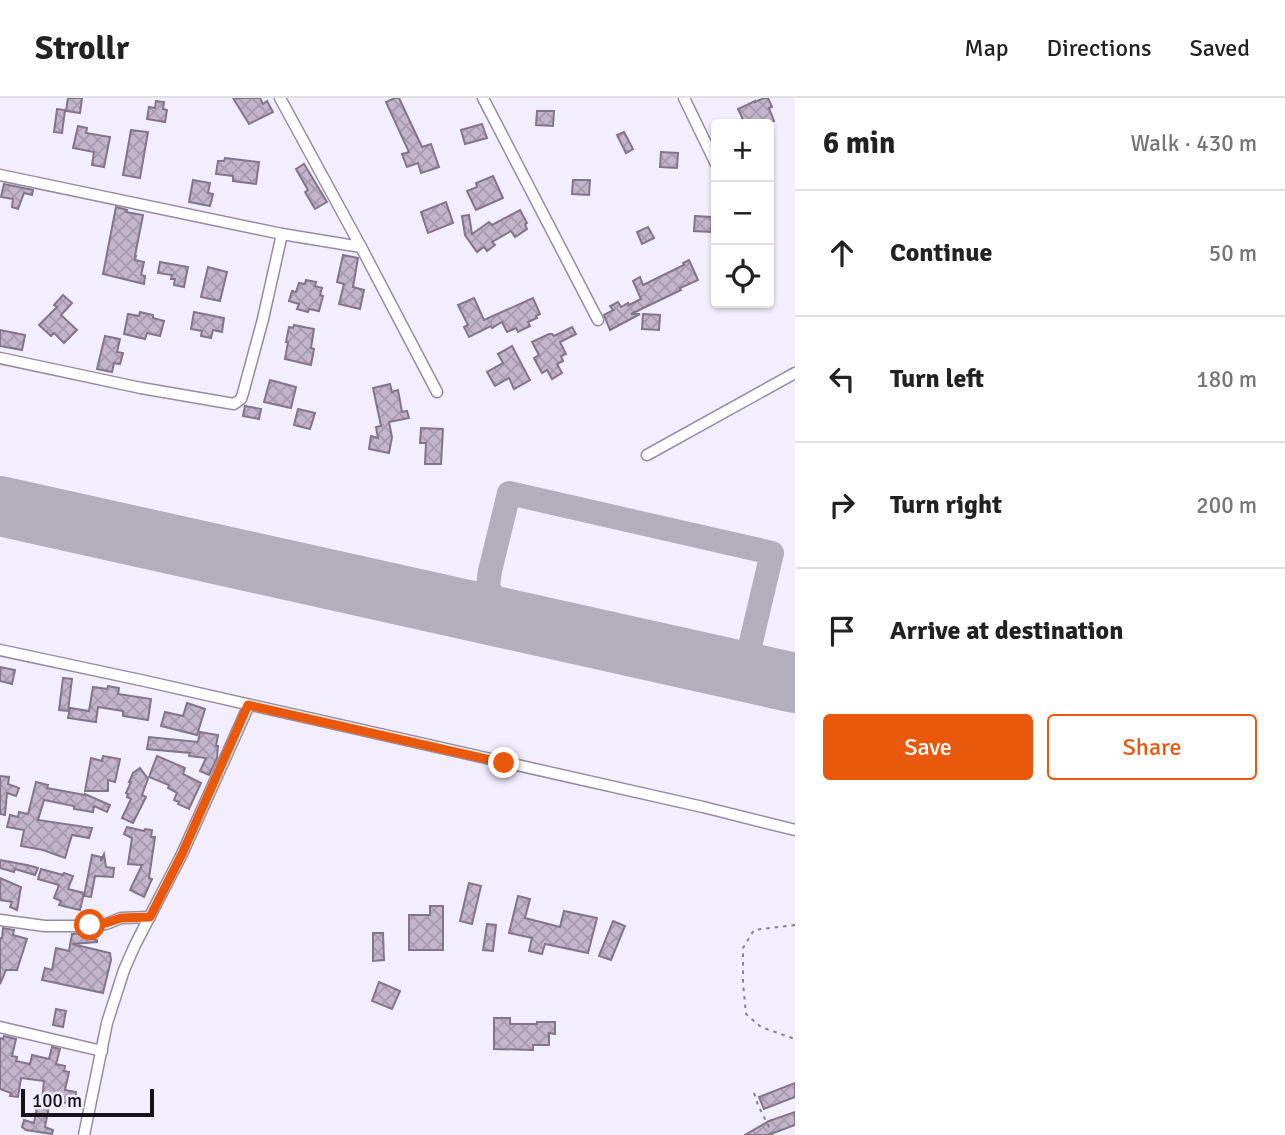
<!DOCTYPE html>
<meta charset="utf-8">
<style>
:root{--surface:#fff;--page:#f6f6f6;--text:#222;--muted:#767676;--line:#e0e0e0;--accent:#ea580c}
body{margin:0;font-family:Signika,sans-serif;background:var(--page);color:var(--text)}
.controls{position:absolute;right:21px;top:21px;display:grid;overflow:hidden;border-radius:7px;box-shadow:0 2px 5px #0004}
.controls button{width:63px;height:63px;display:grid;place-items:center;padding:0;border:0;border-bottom:2px solid var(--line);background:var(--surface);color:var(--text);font:35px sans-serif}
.scale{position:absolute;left:21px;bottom:18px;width:133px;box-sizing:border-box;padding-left:7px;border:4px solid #15121b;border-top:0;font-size:19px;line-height:24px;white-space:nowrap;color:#15121b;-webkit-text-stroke:5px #f3eefd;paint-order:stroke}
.stop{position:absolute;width:21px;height:21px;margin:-16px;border:5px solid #ea580c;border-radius:50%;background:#fff}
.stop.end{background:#ea580c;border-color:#fff;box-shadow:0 2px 7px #0008}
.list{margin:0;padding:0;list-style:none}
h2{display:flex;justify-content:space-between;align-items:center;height:91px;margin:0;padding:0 28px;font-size:30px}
h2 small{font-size:23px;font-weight:400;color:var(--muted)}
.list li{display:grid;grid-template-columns:46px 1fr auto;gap:21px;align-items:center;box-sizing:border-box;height:126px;padding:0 28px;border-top:2px solid var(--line)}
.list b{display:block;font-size:26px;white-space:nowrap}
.list em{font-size:23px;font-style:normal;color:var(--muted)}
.actions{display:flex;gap:14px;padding:21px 28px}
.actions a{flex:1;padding:16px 0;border:2px solid var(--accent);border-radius:7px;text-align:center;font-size:24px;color:var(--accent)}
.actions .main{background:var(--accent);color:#fff}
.icon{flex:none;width:38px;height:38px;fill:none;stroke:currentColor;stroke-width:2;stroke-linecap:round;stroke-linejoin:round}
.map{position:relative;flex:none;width:795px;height:1037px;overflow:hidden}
header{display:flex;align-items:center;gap:42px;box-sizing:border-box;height:98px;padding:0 35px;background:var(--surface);border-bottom:2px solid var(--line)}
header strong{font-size:33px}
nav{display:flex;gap:38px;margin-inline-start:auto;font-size:24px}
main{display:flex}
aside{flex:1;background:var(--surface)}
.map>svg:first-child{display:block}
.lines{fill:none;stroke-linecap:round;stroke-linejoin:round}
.taxiway{stroke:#b3aebc;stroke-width:24}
.runway{stroke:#b3aebc;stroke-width:60}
.building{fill:url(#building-cross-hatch);stroke:#82758b;stroke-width:2}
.minor-casing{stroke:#958ca3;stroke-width:13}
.path{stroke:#85818d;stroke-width:2;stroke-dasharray:3.5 5;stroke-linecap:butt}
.minor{stroke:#fff;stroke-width:10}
.route{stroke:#ea580c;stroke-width:9}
</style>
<header>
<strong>Strollr</strong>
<nav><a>Map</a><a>Directions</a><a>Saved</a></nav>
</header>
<main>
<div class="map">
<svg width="795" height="1037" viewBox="0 0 795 1037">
<defs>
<pattern id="building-cross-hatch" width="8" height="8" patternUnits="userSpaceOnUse" patternTransform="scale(1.75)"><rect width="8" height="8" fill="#c2b4cb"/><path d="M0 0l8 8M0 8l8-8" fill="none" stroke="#a69aae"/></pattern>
</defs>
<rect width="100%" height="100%" fill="#f3eefd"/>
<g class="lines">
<!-- taxiway -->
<polyline class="taxiway" points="496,507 488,488 490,473 509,395 772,455 750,548 754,557 760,566"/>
<!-- runway -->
<polyline class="runway" points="0,408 795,585"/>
</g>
<!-- building -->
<g class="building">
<polygon points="68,0 82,0 80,15 66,13"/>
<polygon points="233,0 260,0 263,6 267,3 273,14 249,26"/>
<polygon points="395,0 399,0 422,49 431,46 439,69 421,75 418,65 407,69 402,56 409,54 386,4"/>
<polygon points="764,0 768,0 772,9 769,10 774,23 767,26 745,26 738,11 755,3 755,4"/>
<polygon points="156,3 164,4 163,11 167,12 165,24 147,21 149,9 155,10"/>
<polygon points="57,11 65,12 62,35 54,34"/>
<polygon points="537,13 554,13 553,28 536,27"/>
<polygon points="482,26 487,40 465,46 461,32"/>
<polygon points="78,28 87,30 86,35 110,39 104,69 92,67 94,54 73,50"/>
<polygon points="131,32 148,34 140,80 123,77"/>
<polygon points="624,34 633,51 626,55 617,37"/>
<polygon points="661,54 678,55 677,70 660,69"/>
<polygon points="225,60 259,64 256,86 233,83 233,78 216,76 218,63 224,63"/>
<polygon points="304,66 327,104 315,111 305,94 308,92 296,71"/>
<polygon points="493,78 503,100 476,112 467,93 477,89 476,85"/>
<polygon points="193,82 210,85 208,95 213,96 210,108 189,104"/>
<polygon points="573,82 590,82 589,97 572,96"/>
<polygon points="4,86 33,92 32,97 24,95 18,111 12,109 13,101 1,99"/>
<polygon points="446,104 453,125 428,135 421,114"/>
<polygon points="116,109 127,112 126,114 143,117 135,158 136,158 135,162 144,164 141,177 145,178 144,186 103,176"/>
<polygon points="520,112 527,125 525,126 527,131 515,139 511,133 492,144 495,147 487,153 484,149 477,154 465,137 462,118 469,117 472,136 489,124 492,127"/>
<polygon points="695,118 712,119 711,134 694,133"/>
<polygon points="648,129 654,140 642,146 637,134"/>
<polygon points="343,157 358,160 353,189 364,192 360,211 339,206 344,186 337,184"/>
<polygon points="689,162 698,182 680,190 681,192 631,216 640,216 610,232 604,217 613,212 610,208 618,204 621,209 628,205 629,207 641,201 633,183 640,179 643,187 684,167 683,165"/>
<polygon points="160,164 188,169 184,189 174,187 175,181 171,181 172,177 158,175"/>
<polygon points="208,169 227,174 220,203 201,199"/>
<polygon points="306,182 316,184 315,188 322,190 320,197 323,198 319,213 309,211 308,214 297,211 299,206 289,203 292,193 296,194 299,185 305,186"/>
<polygon points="63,197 72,205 61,217 77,232 64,245 54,235 51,238 39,227 57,209 54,207"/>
<polygon points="474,200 484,222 533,200 540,216 536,218 537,220 528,224 530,228 518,234 516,230 507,234 502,224 492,230 491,228 469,239 464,229 468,227 458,207"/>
<polygon points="140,214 153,217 153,220 164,223 160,238 147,235 145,241 124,236 128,216 139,218"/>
<polygon points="194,214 224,220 222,234 213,232 211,240 201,238 202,233 191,231"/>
<polygon points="643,216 660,217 659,232 642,231"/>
<polygon points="294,227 314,231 311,250 314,251 311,267 285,261 288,244 286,244 289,229 293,230"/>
<polygon points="572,229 576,236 560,244 566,256 561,258 563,263 557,266 562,275 552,281 547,272 542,275 534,260 539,257 532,244 549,236 552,236 554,238"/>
<polygon points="0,232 25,237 22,252 0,248"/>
<polygon points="105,238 120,241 117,254 123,255 120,266 114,265 112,274 97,271"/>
<polygon points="512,248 530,282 514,291 509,280 495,288 487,274 503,265 498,256"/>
<polygon points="270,282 296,289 291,310 264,304"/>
<polygon points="390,286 392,294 398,292 402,314 407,313 409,320 389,324 392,339 389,355 369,351 371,338 378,340 376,329 381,328 373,290"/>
<polygon points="245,308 261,311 259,321 243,318"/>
<polygon points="298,311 315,315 310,331 294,327"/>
<polygon points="421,330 443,331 441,366 425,366 426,345 420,345"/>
<polygon points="0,569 15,572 12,586 0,583"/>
<polygon points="63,580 72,581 68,613 59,612"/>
<polygon points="108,588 119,590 118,596 151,601 148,622 123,618 123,613 98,609 96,624 68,620 70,610 89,613 93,589 107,591"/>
<polygon points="187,605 205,611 197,637 161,628 165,614 183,618"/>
<polygon points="200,634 218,637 216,648 218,648 217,660 209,677 200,673 206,660 189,658 190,655 147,651 149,639 198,644"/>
<polygon points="103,658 120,661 115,684 108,682 108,693 85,693 91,660 102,663"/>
<polygon points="157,658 185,670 183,676 201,685 189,711 178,706 179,704 174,702 177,695 168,690 169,687 149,679"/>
<polygon points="140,670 148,681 142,697 146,699 133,725 122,720 131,701 127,699 128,696 126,695 131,684 129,684 133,675"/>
<polygon points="0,678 9,679 8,686 19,690 16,698 7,695 5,717 0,716"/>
<polygon points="36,684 48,687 47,690 85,697 85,696 110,707 107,714 94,708 93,714 74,711 74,708 44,702 38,722 92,730 89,740 72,737 65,760 43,752 21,748 24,732 7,729 10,717 18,719 19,714 28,716"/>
<polygon points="127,729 144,733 145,731 152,732 151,739 155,739 149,780 152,781 144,799 130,792 142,767 128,766 132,740 124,736"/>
<polygon points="104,756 106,769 114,770 113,779 95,778 91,799 84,798 92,757 101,759 101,763"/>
<polygon points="0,762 27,767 38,770 35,777 15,771 14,774 0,770"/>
<polygon points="41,771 63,777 64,775 73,778 68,791 84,795 80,812 59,807 61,803 54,800 59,787 38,781"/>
<polygon points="0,780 21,789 17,812 10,809 12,804 0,802"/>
<polygon points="469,785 481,788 472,826 460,823"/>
<polygon points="518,798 530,801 525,820 560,829 564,813 597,820 588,855 545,846 542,856 529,853 532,840 509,835"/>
<polygon points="430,808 443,808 443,852 409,852 409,817 430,817"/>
<polygon points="613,823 625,828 611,862 599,858"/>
<polygon points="487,826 496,827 493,853 483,852"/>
<polygon points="3,830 14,832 13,837 27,841 17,872 6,872 0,886 0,840 2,840"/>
<polygon points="84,835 84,839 97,842 97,844 72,846 110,855 111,862 103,895 42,882 45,870 52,872 56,850 69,853 72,836"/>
<polygon points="373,835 383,835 384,862 373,863"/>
<polygon points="379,884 400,893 392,911 372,903"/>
<polygon points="56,911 66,913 63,929 53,927"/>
<polygon points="494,920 510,920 510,926 537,926 537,924 555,924 555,936 549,935 549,947 533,947 533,952 494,951"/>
<polygon points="4,938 16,941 12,958 17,959 16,963 30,966 32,957 49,961 52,949 60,951 56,966 65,968 64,973 69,974 65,992 76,994 75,1006 50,1003 45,1029 53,1032 52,1036 26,1032 22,1029 24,1022 34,1025 37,1008 42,1002 44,983 21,980 18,999 10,998 11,995 0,991 0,940 3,941"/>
<polygon points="795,985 795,999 764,1011 759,999"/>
<polygon points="795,1014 795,1027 768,1037 745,1037 769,1023"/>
</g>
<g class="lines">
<defs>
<g id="minor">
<polyline points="280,0 361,149 437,294"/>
<polyline points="483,0 598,222"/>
<polyline points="684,0 716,66"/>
<polyline points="0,77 282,136 361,149"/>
<polyline points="0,260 141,290 234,306 241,301 243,295 263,221 282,136"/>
<polyline points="647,357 795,275"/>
<polyline points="0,552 145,583 703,709 795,732"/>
<polyline points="0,822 45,828 74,828 106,826 121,820 150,819"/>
<polyline points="0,929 102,953"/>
<polyline points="84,1037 107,925 124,872 135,847 182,756 249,607"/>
</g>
</defs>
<!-- minor casing -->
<use href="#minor" class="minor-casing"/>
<!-- path -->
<g class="path">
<polyline points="795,827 754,832 743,850 743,885 746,916 761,929 795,941"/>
<polyline points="754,995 758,1007 773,1037"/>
</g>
<!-- minor -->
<use href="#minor" class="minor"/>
</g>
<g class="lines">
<!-- route -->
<polyline class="route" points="90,827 106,825 121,820 150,819 182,756 248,607 504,665"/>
</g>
</svg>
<div class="controls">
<button>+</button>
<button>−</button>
<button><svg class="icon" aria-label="locate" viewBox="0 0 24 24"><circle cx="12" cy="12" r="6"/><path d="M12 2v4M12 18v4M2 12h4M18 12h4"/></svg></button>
</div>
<div class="scale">100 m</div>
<div class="stop" style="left:90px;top:827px"></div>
<div class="stop end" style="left:504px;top:665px"></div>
</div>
<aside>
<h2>6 min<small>Walk · 430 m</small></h2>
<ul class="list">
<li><svg class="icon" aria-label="ahead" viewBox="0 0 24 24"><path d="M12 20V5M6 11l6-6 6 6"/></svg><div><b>Continue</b></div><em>50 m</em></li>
<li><svg class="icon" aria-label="left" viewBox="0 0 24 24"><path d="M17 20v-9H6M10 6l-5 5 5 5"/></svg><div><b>Turn left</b></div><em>180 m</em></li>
<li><svg class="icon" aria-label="right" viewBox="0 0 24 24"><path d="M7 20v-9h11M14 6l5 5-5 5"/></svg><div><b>Turn right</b></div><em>200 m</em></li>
<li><svg class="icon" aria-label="arrive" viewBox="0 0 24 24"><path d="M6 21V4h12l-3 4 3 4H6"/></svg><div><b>Arrive at destination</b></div></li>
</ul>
<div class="actions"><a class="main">Save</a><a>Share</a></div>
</aside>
</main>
